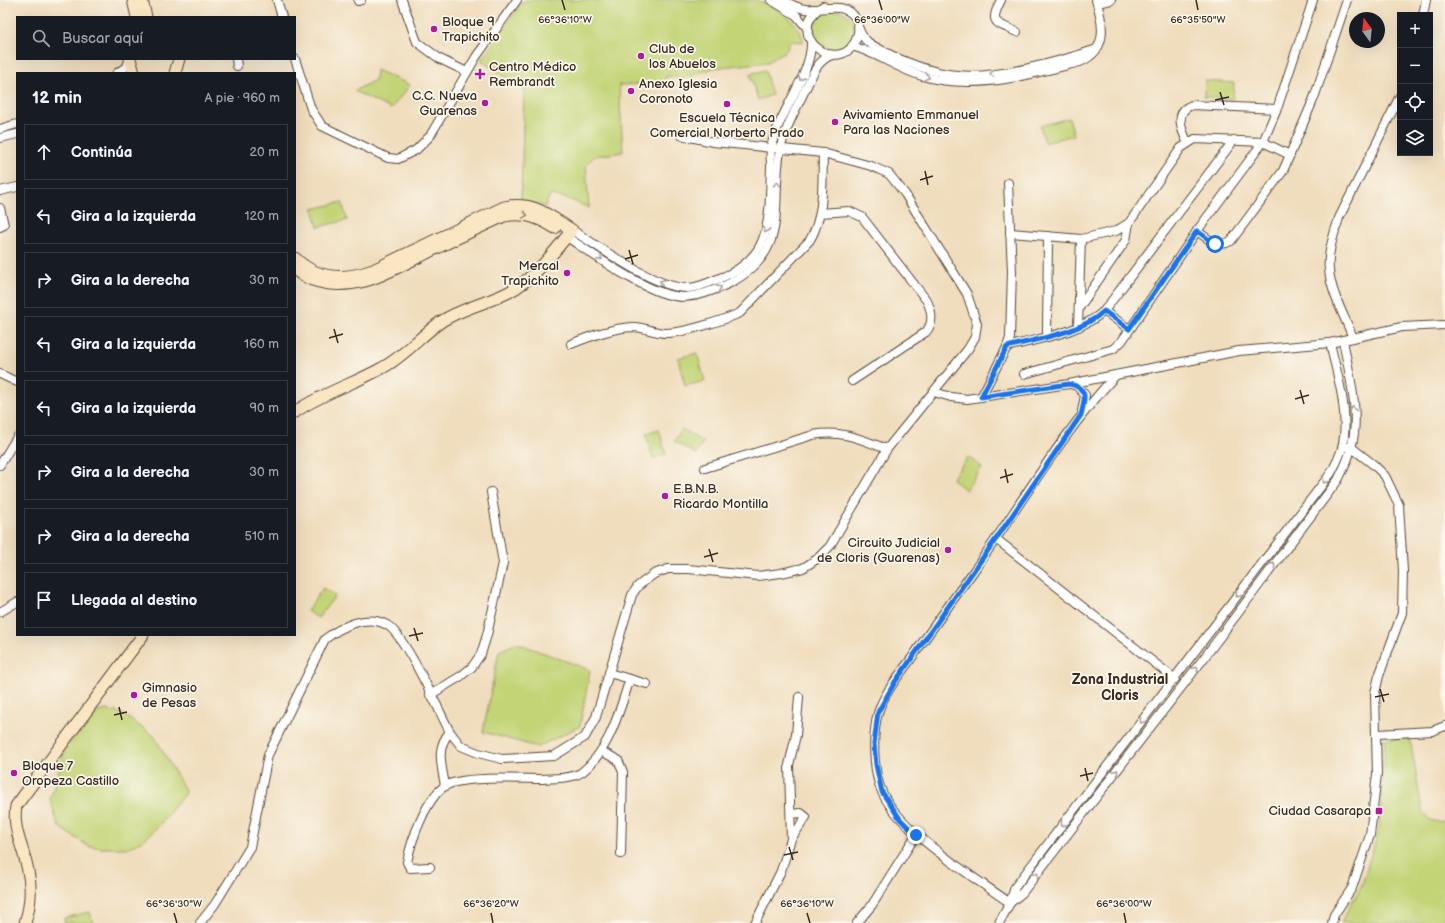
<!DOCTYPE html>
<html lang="es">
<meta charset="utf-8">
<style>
:root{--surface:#171b24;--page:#20242c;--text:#f1f3f6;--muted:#9ea1a6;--line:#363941}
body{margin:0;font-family:"Balsamiq Sans",sans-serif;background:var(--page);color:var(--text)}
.controls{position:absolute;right:12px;top:12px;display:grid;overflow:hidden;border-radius:0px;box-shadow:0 4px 16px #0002}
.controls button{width:36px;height:36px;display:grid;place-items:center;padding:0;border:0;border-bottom:1px solid var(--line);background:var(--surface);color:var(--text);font:20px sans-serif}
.compass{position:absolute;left:1349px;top:12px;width:36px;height:36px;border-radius:50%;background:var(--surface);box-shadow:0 4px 16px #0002;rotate:345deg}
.stop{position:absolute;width:12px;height:12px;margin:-9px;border:3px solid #1a73e8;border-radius:50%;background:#fff}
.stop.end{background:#1a73e8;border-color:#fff;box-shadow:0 1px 4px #0008}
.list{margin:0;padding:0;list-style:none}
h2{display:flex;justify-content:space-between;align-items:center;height:52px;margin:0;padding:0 16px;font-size:17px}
h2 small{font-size:13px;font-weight:400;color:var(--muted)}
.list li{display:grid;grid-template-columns:26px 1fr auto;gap:12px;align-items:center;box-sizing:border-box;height:56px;margin:0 8px 8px;padding:0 8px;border:1px solid var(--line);border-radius:0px}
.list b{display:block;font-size:15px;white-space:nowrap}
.list em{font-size:13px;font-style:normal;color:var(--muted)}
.icon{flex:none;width:22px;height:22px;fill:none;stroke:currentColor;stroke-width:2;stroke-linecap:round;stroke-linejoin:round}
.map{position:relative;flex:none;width:1445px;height:923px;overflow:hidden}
.search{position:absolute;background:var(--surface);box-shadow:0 4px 16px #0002;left:16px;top:16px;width:280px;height:44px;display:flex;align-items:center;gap:10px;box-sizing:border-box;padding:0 14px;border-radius:0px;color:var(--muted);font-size:15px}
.panel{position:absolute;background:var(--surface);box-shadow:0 4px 16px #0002;left:16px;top:72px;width:280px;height:564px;border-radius:0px}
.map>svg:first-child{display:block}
.green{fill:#c3d477;stroke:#7f7f4a}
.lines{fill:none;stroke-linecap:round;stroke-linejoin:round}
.street-casing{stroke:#564536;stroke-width:10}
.secondary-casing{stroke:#564536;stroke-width:13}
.street{stroke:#fff;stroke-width:8}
.secondary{stroke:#fbe6c4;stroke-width:11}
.oneway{stroke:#a79f9a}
.oneway2{stroke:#9b8871}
.route{stroke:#1a73e8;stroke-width:5}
.ticks{fill:none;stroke:#3b2a1e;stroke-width:1.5}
.poi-dot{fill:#b5179e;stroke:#fbf7ec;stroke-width:1.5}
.labels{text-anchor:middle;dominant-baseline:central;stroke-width:3.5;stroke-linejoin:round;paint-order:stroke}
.poi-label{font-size:13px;fill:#3b2a1e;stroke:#fbf7ec;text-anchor:start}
.neighbourhood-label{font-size:14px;font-weight:bold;fill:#3b2a1e;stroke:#fbf7ec}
.ticks-label{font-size:10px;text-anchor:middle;fill:#3b2a1e;stroke:#fbf7ec;stroke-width:3.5;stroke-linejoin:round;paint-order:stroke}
</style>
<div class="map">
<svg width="1445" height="923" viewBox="0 0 1445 923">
<rect width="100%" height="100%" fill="#fbf7ec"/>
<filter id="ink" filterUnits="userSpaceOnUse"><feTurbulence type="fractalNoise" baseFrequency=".025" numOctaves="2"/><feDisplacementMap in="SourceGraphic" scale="8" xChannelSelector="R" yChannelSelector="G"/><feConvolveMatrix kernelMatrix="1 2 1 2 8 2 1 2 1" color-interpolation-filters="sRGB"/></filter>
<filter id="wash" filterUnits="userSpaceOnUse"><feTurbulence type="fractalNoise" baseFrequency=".012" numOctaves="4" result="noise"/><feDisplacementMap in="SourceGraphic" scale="16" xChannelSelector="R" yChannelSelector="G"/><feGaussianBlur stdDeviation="0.9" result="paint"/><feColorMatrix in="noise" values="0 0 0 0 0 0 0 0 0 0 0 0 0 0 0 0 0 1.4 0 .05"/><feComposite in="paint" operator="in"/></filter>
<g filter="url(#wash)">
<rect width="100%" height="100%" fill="#f0ddbd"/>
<!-- green -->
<g class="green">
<path d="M524 0H757C775 9 801 19 803 42L790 41 787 50 768 62 713 68 685 78 666 76V83L619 85 623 152 595 156 586 165 589 208 569 199 550 195 545 207 521 200 524 87 506 78 481 60Z"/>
<circle cx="834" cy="30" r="20"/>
<polygon points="376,70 410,85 391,109 354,91 375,80"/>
<polygon points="765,70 772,95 758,100 750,74"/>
<polygon points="1205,81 1234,83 1233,99 1204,97"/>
<polygon points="1069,118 1074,135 1045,143 1040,126"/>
<polygon points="342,202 347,220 318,227 313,209"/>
<polygon points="697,353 705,381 685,386 678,358"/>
<polygon points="682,429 703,442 696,454 674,441"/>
<polygon points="659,430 666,454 653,458 646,434"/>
<polygon points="968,457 982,467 966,490 952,479"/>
<polygon points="323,588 335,596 318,618 307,611"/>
<polygon points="517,643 590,670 580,726 538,747 483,732 499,651"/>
<polygon points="106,710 121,713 154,736 186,792 157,828 143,841 127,848 102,848 88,846 59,827 50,800 65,749 90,717 98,712"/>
<path d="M1410 738 1422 810C1427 820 1434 823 1445 821V923H1341L1362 884 1378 833 1383 782 1385 739Z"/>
<polygon points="90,912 93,923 65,923 64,918"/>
</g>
</g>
<g filter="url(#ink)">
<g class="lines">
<defs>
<g id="street">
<polyline points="277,0 282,17"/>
<polyline points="402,0 417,42 440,59 467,72"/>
<polyline points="771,0 796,15 808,29"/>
<path d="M782 0C789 3 797 8 805 9 823 11 845 0 856 19 859 25 859 31 857 37 843 80 778 35 823 6"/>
<path d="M1001 0C989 24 995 22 1017 32"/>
<polyline points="358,1 361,0"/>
<polyline points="1097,3 1111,0"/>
<polyline points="1423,15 1426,0"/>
<path d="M859 29C864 44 878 48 891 55 912 65 934 73 957 75 993 80 1062 61 1097 49"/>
<path d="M852 46C877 53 898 69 922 76 975 91 1029 75 1080 62 1108 50 1104 25 1096 0"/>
<polyline points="236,59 237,66"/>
<polyline points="295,59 311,109 322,126 388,158 398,159 416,150 430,136 476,57 517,0"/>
<polyline points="117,73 126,67 130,60"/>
<polyline points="0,129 17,124"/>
<polyline points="0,138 17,134"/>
<path d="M1188 143C1181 130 1174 111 1192 105L1277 109"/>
<polyline points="0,191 17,187"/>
<polyline points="0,208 4,225 0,227"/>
<path d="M820 213 849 211 862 217 927 301C932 312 934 322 926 332L852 381"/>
<path d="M572 230C600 247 656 289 688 288 700 288 714 280 725 276 742 269 759 254 764 236 771 215 770 188 771 167 771 161 770 154 771 148 777 115 813 73 811 41"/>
<path d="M1197 231C1209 239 1217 249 1231 241L1283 171 1314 98 1347 0"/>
<polyline points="1010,233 1081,239 1116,231 1129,223 1181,148 1195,139 1263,142 1290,155"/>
<path d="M567 237C594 255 652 298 684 297 699 296 716 290 730 283 792 250 770 207 780 151 784 130 796 109 805 90 812 76 817 60 832 55"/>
<polyline points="1079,308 1126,240 1129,223"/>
<polyline points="1104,311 1129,329"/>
<polyline points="1078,327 1081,239"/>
<polyline points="1047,336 1048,236"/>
<path d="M1353 338C1345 317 1331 293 1329 270 1327 253 1334 234 1339 218L1400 96"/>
<path d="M571 344C591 336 612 328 633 327 645 327 655 333 666 333 684 333 724 320 740 313L810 240C825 214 822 183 823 153"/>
<path d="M1007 347C1039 338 1078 334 1104 311L1234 140"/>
<polyline points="0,374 17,382"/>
<polyline points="1024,374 1113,349 1122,341 1197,231 1263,142 1277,109 1313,0"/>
<polyline points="1070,384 1077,386 1085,395 1082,411"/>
<polyline points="934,392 951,397 967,399 1069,384 1239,351 1330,343 1402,327 1445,325"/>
<polyline points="981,397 1007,347 1010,338 1012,271 1008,183"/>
<polyline points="0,465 17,437"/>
<path d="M705 468 813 435C843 430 860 439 887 449"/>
<polyline points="996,539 1175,679"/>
<polyline points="0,612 17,602"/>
<polyline points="609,673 647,684"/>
<polyline points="430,695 461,676 472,667 481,654 487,635 503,563 491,492"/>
<polyline points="1378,734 1432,731 1445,726"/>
<polyline points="601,751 618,760 623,772 621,854"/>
<path d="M445 786C442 766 435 748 450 732"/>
<polyline points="791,839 789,765 796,735 799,697"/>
<path d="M430 867 410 868 407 862C411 841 427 795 447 785 464 776 521 779 543 779 555 778 572 779 582 772 610 750 619 711 630 679"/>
<path d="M1010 903 1022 893 1204 658 1338 480C1343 470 1349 459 1351 448 1361 415 1349 374 1343 340"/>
<path d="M1010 903C974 877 900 832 882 792 873 772 872 735 878 713 883 695 900 674 911 659 931 630 952 601 973 572 1020 506 1061 434 1116 375"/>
<path d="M200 923 215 904 250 847 268 755 325 639C341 627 367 613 387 625 405 635 439 711 450 732L461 746 478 753 502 759 554 756 585 737 596 717 632 595 638 586 654 574 668 569H688L758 576 781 573 803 568 817 559 830 546 887 449 968 349 975 337 977 324 967 294 905 194 889 174 871 166 823 153 713 142 681 135"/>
<polyline points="755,923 781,871 791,839 806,817 801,813 791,814"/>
<polyline points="857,923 872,905 916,835"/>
<path d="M999 923 1010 903 1015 887 1331 473C1336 464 1341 454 1343 444 1349 411 1337 374 1330 343"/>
<polyline points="1332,923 1334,915 1352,888 1370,835 1377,774 1375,693 1379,676 1402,613 1403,571 1399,505 1385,476 1374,465 1352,448 1347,447"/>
</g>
<g id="secondary">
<polyline points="133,0 137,17"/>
<polyline points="142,0 146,17"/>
<polyline points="130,59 134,73"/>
<polyline points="175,73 179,59"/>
<path d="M295 258C317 280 345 280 373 270L504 207C534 201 548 215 572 230 554 252 535 278 509 292 488 303 462 308 442 321 421 335 405 356 382 368 354 384 322 393 295 412"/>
<path d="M295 270C313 286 342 287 365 281 384 276 403 264 421 256 448 242 476 229 504 216 524 212 538 217 555 228"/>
<path d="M25 923C30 907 32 888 28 871 24 848 12 830 16 806L143 635"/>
</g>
</defs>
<!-- street casing -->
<use href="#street" class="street-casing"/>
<!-- secondary casing -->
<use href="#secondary" class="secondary-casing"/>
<!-- street -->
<use href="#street" class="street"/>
<!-- secondary -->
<use href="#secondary" class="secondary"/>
</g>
<!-- one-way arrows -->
<defs><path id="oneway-chevron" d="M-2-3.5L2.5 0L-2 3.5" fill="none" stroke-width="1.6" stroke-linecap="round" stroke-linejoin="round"/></defs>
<g class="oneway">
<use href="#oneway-chevron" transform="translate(992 74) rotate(174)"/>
<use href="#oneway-chevron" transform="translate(927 77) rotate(15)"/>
<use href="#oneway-chevron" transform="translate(801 78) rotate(115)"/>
<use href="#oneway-chevron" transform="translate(777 184) rotate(-88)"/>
<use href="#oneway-chevron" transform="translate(766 230) rotate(103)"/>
<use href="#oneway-chevron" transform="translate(600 258) rotate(31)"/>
<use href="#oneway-chevron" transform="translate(662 282) rotate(-156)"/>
<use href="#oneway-chevron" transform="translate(719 288) rotate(-22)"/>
<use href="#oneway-chevron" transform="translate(1353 409) rotate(-94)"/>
<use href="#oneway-chevron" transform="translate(1325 481) rotate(127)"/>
<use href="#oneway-chevron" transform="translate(1273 565) rotate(-52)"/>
<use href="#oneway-chevron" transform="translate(1238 595) rotate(127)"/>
<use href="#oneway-chevron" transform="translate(1196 669) rotate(-51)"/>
<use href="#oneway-chevron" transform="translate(1142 721) rotate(127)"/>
<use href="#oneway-chevron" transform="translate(1116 772) rotate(-52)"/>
<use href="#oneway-chevron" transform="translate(1063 824) rotate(128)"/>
<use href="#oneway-chevron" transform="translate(1036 875) rotate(-52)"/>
</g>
<use class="oneway2" href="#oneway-chevron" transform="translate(525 215) rotate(9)"/>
</g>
<g class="lines" filter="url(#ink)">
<!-- route -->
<path class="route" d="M916 835 900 819 882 792 876 765 874 744 878 712 895 682 996 539 1081 415C1085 399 1089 388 1069 384L981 397 1007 347C1039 338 1079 334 1104 311L1129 329 1197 231 1215 244"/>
</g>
<!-- ticks -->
<path class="ticks" d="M562 0 565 10M879 0 882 10M1196 0 1198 10M1220 92 1224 105M1215 100 1229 97M925 171 928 185M920 180 933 176M629 250 633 264M625 259 638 255M334 329 338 343M329 338 343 334M1300 390 1304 404M1295 399 1309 395M1005 469 1008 483M1000 478 1013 474M709 549 713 562M704 557 718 553M414 628 418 641M409 636 423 633M1380 689 1384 702M1375 697 1389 694M119 707 122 720M114 715 127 712M1085 768 1088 781M1080 776 1093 773M789 847 793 860M784 855 798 852M174 913 177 923M491 913 493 923M807 913 810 923M1124 913 1126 923"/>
<!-- markers -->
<g class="poi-dot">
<circle cx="434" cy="29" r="4"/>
<circle cx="641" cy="56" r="4"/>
<path d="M478 68h4v4h4v4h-4v4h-4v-4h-4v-4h4z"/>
<circle cx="631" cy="91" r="4"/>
<circle cx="485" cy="103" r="4"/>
<circle cx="727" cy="104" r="4"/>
<circle cx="835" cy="122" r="4"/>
<circle cx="567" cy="273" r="4"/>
<circle cx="665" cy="496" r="4"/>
<circle cx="948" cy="550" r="4"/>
<circle cx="134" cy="695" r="4"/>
<circle cx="14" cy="773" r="4"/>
<rect x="1375" y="807" width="8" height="8" rx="2"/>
</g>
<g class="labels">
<!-- poi labels -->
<g class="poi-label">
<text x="442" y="22">Bloque 9<tspan x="442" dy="15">Trapichito</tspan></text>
<text x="649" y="49">Club de<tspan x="649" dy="15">los Abuelos</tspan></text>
<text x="489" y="67">Centro Médico<tspan x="489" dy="15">Rembrandt</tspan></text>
<text x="639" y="84">Anexo Iglesia<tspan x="639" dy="15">Coronoto</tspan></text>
<text x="477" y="96" text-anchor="end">C.C. Nueva<tspan x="477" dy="15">Guarenas</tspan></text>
<text x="843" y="115">Avivamiento Emmanuel<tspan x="843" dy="15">Para las Naciones</tspan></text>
<text x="727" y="118" text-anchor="middle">Escuela Técnica<tspan x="727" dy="15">Comercial Norberto Prado</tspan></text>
<text x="559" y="266" text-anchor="end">Mercal<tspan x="559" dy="15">Trapichito</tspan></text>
<text x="673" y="489">E.B.N.B.<tspan x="673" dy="15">Ricardo Montilla</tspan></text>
<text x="940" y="543" text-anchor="end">Circuito Judicial<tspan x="940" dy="15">de Cloris (Guarenas)</tspan></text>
<text x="142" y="688">Gimnasio<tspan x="142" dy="15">de Pesas</tspan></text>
<text x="22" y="766">Bloque 7<tspan x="22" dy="15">Oropeza Castillo</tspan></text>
<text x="1371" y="811" text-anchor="end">Ciudad Casarapa</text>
</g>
<!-- neighbourhood labels -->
<g class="neighbourhood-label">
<text x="1120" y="679">Zona Industrial<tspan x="1120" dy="16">Cloris</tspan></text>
</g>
</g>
<g class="ticks-label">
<text x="565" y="23">66°36'10"W</text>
<text x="882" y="23">66°36'00"W</text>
<text x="1198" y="23">66°35'50"W</text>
<text x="174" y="907">66°36'30"W</text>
<text x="491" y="907">66°36'20"W</text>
<text x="807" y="907">66°36'10"W</text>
<text x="1124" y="907">66°36'00"W</text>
</g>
</svg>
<div class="controls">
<button>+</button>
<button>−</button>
<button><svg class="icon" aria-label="locate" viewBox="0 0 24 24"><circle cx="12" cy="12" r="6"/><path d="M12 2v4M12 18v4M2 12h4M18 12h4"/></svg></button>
<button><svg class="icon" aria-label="layers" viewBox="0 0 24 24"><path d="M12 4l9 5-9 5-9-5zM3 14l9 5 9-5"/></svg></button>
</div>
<svg class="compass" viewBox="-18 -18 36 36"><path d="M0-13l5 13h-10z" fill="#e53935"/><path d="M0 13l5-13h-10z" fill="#9ea1a6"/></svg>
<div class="stop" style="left:1215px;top:244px"></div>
<div class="stop end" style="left:916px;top:835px"></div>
<div class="search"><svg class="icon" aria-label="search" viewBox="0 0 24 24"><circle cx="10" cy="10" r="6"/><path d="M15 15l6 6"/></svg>Buscar aquí</div>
<section class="panel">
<h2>12 min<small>A pie · 960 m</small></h2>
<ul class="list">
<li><svg class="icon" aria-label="ahead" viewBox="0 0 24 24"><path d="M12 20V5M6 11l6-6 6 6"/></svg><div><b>Continúa</b></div><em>20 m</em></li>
<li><svg class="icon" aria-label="left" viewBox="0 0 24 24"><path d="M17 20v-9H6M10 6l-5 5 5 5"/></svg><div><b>Gira a la izquierda</b></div><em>120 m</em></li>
<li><svg class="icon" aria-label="right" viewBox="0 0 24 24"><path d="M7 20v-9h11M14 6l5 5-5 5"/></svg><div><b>Gira a la derecha</b></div><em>30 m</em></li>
<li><svg class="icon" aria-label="left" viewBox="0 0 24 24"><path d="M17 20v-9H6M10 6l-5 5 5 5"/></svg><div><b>Gira a la izquierda</b></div><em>160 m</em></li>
<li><svg class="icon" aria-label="left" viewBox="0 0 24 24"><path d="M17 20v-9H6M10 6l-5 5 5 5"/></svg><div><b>Gira a la izquierda</b></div><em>90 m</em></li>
<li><svg class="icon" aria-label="right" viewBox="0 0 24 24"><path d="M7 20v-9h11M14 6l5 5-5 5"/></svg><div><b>Gira a la derecha</b></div><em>30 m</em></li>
<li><svg class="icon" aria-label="right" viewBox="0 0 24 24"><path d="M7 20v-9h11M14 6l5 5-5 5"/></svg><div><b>Gira a la derecha</b></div><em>510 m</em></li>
<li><svg class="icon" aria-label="arrive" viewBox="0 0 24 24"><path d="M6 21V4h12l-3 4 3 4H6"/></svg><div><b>Llegada al destino</b></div></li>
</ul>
</section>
</div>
